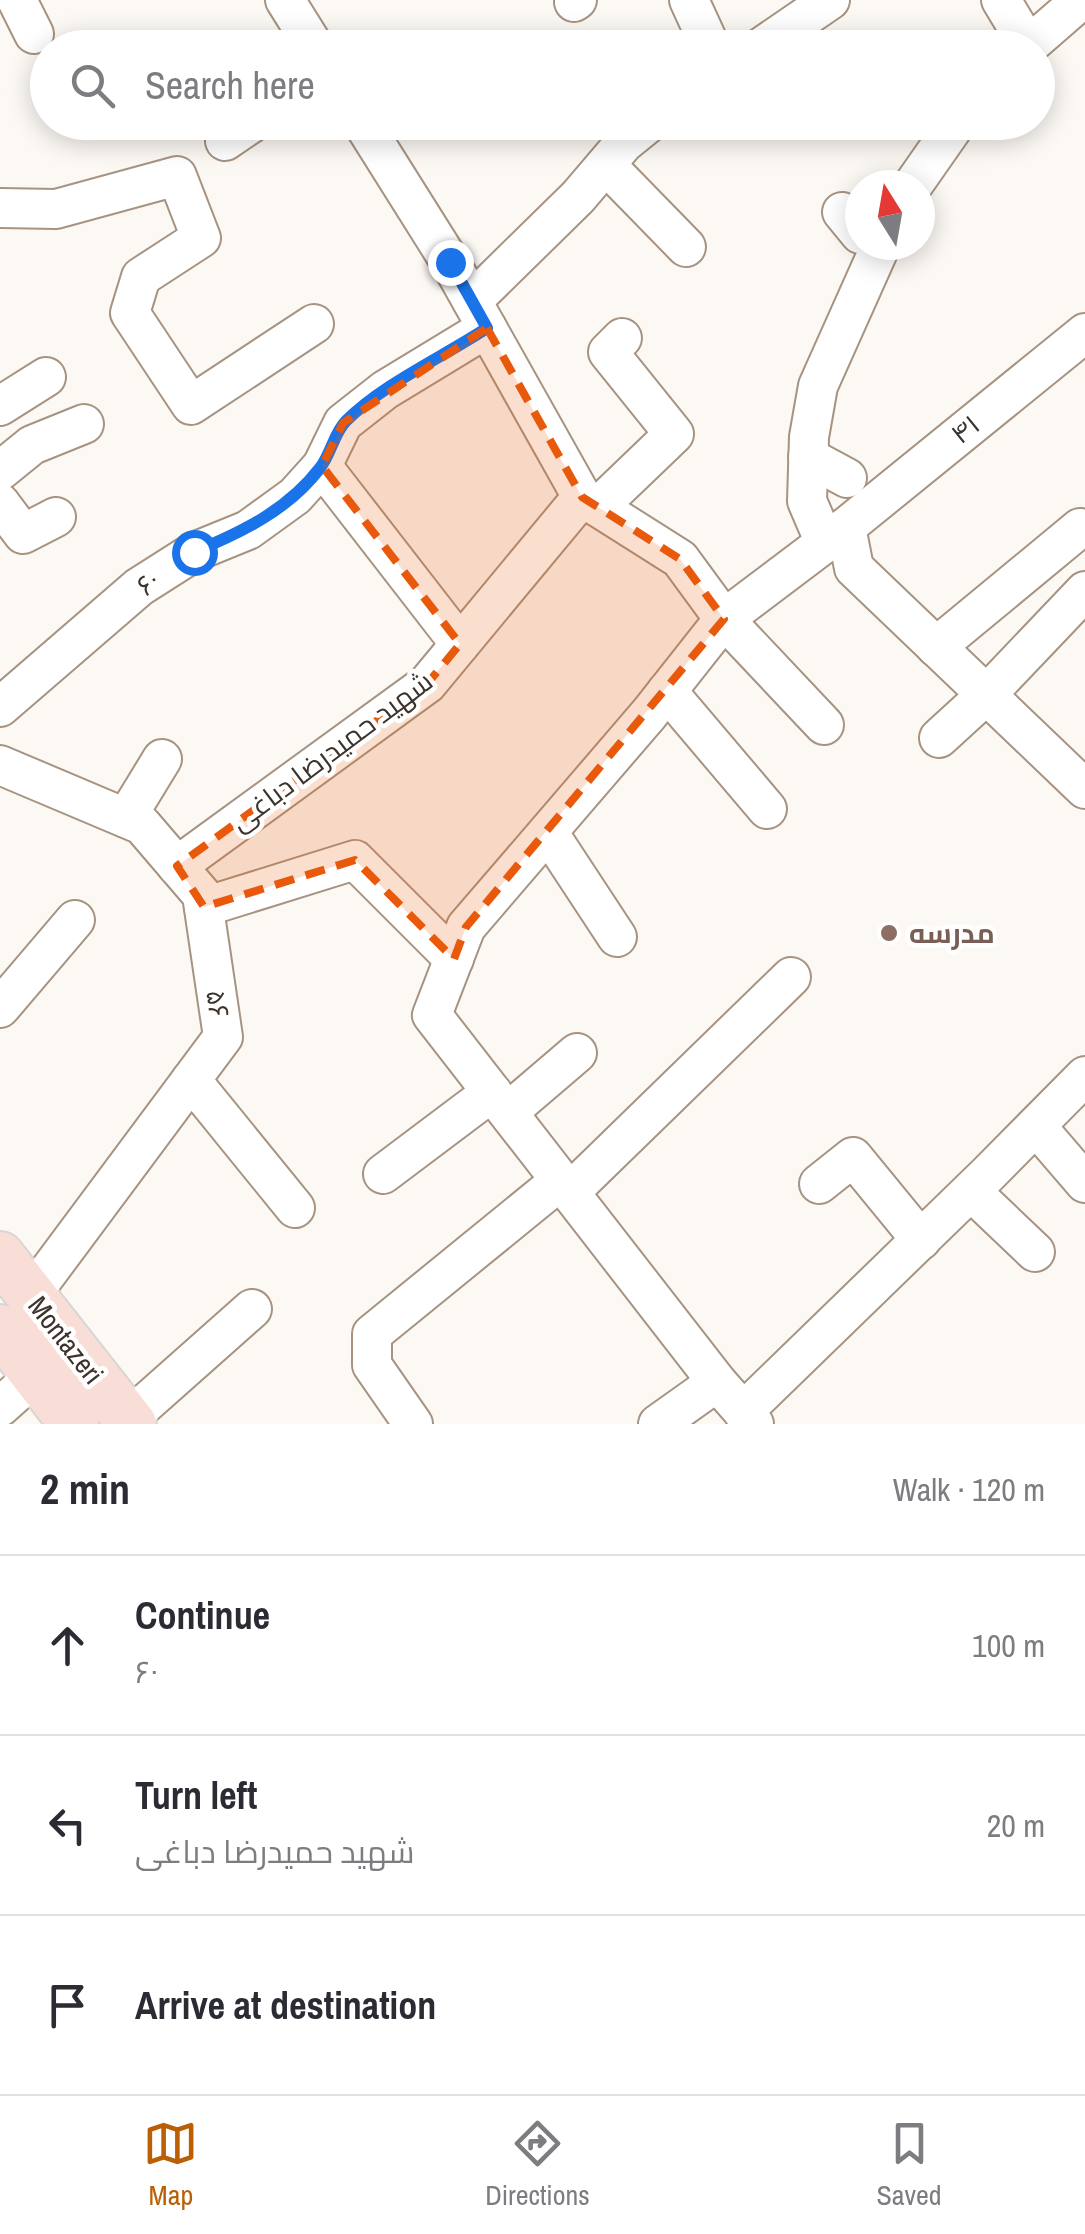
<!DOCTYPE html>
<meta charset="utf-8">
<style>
:root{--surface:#fff;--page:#f2f2f3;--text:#2b2b33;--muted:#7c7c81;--line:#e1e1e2;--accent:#ba5f04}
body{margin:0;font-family:"Archivo Narrow",Cairo,sans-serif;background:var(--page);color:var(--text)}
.compass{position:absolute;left:845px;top:170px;width:90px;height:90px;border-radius:50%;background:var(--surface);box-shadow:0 5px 25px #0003;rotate:349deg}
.stop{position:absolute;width:30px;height:30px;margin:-22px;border:8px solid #1a73e8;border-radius:50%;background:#fff}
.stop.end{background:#1a73e8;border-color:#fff;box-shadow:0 2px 10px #0008}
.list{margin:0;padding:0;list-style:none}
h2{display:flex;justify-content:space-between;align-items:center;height:130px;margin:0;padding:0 40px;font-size:42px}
h2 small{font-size:32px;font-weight:400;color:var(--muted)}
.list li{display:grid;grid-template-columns:65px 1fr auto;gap:30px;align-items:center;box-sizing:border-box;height:180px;padding:0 40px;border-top:2px solid var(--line)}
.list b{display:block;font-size:38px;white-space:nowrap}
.list p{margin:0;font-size:32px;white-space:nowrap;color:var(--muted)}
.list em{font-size:32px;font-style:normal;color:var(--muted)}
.icon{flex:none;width:55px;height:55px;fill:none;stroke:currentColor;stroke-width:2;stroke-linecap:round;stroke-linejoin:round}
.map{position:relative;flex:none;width:1085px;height:1424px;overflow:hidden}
.search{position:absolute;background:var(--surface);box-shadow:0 5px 25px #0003;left:30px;right:30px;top:30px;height:110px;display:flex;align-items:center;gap:25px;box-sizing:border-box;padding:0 35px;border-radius:55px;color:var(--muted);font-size:38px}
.sheet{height:670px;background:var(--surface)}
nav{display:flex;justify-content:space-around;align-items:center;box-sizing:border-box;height:140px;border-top:2px solid var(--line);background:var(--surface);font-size:28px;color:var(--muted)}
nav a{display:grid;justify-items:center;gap:5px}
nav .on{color:var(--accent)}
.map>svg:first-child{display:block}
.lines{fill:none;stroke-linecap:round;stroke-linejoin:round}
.minor-casing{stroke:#a79381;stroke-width:42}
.major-casing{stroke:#d8d6d5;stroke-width:52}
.minor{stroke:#fff;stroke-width:38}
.major{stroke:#f8ded6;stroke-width:48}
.route{stroke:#1a73e8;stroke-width:12}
.marked{fill:#e8590c;fill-opacity:0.2;stroke:#e8590c;stroke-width:8;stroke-dasharray:20 12;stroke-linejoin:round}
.education-dot{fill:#8d6e63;stroke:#fff;stroke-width:4}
.labels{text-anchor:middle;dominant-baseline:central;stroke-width:9;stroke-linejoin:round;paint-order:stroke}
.street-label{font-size:28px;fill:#3c332c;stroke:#fff}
.education-label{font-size:28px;font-weight:bold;fill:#785e54;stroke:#fff;text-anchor:start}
</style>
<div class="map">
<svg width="1085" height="1424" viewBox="0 0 1085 1424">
<rect width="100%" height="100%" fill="#fcf8f4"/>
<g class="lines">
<defs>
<g id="minor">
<polyline points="17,0 34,34"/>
<polyline points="285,0 315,48"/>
<polyline points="689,0 711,48"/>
<polyline points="1001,0 1028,45"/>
<polyline points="574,2 577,0"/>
<polyline points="760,48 830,0"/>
<polyline points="1026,48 1081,0"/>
<polyline points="225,141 253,122"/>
<polyline points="606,165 686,247"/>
<polyline points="913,185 957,122"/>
<polyline points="0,208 56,209 177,176 201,238 141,277 130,313 191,405 314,324"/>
<polyline points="842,212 860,234"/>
<polyline points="472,301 578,197 624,143 650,122"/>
<polyline points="0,406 46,377"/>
<polyline points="808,457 847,478"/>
<polyline points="322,466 460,644"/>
<polyline points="0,471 32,445 84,424"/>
<polyline points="582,497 680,559 724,619 649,714 466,927 432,1015 717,1382 754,1424"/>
<polyline points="0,503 23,534 56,517"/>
<polyline points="598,507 674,434 608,352 622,338"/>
<polyline points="846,527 854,568 1085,789"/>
<polyline points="825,543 807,501 809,437 818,386 881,245"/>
<polyline points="936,647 1080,528"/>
<polyline points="667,691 767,809"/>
<polyline points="0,707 139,587 194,552 248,530 295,496 322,466 343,423 385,390 487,328"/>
<polyline points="824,725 724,619 846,527 1085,333"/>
<polyline points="939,738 986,695 1085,591"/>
<polyline points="0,765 142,825 202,895 223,1037 31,1295"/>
<polyline points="126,818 162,759"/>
<polyline points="548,832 617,937"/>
<polyline points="177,866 427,684 582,497 450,262 362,122"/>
<polyline points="204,907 355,860 454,959"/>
<polyline points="0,1008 75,920"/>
<polyline points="191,1080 295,1208"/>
<polyline points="508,1112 577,1053"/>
<polyline points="1036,1126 1085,1183"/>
<polyline points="383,1174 492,1092"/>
<polyline points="819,1184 853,1157 921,1240"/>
<polyline points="971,1191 1035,1252"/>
<polyline points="570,1192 791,977"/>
<polyline points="0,1407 36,1375"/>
<polyline points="743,1412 987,1175 1085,1076"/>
<polyline points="128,1419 252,1309"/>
<polyline points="413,1424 372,1365 372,1334 561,1180"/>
<polyline points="658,1424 717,1382"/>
</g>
<g id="major">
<polyline points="0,1256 132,1424"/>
<polyline points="0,1329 74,1424"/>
</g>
</defs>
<!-- minor casing -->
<use href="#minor" class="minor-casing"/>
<!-- major casing -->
<use href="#major" class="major-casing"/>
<!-- minor -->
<use href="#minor" class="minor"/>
<!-- major -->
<use href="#major" class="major"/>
</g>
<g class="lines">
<!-- route -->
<path class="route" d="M194 552C242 532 288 510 320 468 331 454 334 433 346 421 383 384 443 357 487 328L450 262"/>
</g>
<!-- marked area -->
<path class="marked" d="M487 328 582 497 680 559 724 619 466 927 454 959 355 860 204 907 177 866 427 684 460 644 322 466 343 423Z"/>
<!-- markers -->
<circle class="education-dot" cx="889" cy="933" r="10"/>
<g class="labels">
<!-- street labels -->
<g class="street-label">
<text transform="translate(965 429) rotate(-39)">۴۱</text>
<text transform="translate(148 583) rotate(-36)">۶۰</text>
<text transform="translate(331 751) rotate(-37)">شهید حمیدرضا دباغی</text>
<text transform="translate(218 1004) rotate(81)">۵۶</text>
<text transform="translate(66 1340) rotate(52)">Montazeri</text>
</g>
<!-- education labels -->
<g class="education-label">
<text x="909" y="933">مدرسه</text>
</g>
</g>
</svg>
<svg class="compass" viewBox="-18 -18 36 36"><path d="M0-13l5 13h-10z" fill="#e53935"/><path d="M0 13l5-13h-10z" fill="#7c7c81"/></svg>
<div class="stop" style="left:194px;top:552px"></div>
<div class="stop end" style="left:450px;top:262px"></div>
<div class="search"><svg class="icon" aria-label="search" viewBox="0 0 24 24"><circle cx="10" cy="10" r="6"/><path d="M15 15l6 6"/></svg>Search here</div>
</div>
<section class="sheet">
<h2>2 min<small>Walk · 120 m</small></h2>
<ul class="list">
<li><svg class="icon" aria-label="ahead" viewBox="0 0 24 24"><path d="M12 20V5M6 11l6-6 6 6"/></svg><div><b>Continue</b><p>۶۰</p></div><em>100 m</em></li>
<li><svg class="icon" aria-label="left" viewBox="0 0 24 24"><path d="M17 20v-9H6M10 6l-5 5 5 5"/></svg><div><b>Turn left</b><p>شهید حمیدرضا دباغی</p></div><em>20 m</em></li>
<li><svg class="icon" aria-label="arrive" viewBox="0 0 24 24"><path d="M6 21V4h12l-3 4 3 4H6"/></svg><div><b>Arrive at destination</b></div></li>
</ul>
</section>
<nav>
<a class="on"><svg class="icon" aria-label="map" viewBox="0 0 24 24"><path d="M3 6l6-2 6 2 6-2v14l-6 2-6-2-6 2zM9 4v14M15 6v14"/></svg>Map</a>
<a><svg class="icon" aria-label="directions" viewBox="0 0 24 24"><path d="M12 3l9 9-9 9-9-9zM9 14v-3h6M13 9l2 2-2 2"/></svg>Directions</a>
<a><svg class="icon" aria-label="saved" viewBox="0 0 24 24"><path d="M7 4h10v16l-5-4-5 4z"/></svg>Saved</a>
</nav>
